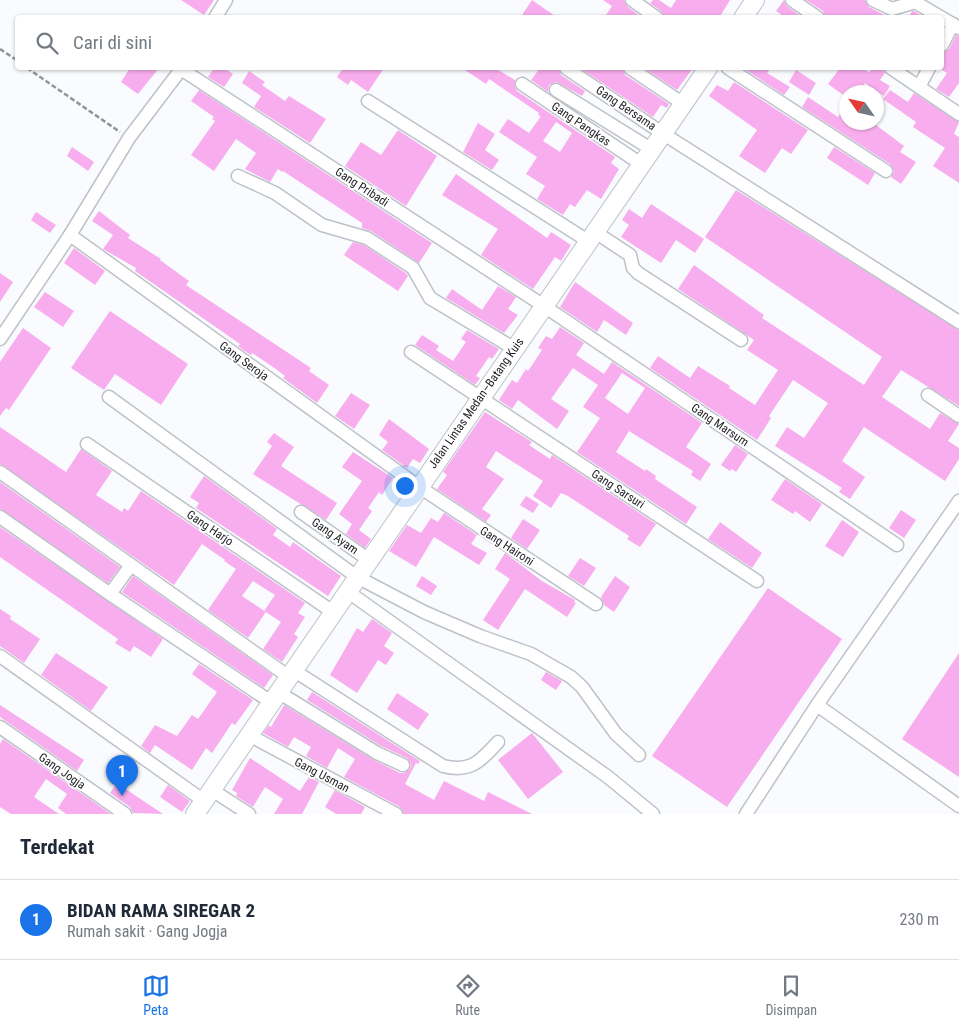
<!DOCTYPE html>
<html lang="id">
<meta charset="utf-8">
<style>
:root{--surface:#fff;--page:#f2f2f3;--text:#1f2937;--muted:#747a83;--line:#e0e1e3;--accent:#1a73e8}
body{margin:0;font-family:"Roboto Condensed",sans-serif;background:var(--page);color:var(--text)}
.compass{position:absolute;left:839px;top:85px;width:45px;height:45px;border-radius:50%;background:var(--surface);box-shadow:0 1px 4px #0004;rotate:304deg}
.you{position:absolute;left:404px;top:485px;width:18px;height:18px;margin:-12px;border:4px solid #fff;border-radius:50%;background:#1a73e8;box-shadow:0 0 0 8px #1a73e833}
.badge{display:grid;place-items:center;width:32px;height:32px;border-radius:50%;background:var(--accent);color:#fff;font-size:16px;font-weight:700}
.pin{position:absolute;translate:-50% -41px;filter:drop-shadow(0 1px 2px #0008)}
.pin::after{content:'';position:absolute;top:26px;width:18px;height:15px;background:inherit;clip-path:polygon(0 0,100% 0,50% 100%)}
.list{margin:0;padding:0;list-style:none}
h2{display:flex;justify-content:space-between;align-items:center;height:65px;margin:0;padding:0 20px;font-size:21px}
h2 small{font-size:16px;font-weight:400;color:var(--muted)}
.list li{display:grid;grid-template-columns:32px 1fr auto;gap:15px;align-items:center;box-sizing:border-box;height:80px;padding:0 20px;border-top:1px solid var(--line)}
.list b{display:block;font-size:19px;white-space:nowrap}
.list p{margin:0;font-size:16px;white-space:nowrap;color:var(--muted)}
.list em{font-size:16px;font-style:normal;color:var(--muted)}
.icon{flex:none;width:28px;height:28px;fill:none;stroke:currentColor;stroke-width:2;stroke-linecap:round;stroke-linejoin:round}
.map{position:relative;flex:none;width:959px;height:814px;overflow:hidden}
.search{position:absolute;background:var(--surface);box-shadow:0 1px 4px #0004;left:15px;right:15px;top:15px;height:55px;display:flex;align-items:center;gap:12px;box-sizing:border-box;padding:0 18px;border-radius:5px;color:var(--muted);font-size:19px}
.sheet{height:145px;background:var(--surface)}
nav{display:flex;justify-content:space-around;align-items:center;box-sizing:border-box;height:70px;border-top:1px solid var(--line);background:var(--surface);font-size:14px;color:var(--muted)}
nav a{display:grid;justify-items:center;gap:2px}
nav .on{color:var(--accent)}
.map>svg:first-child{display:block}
.building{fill:#f8aeee;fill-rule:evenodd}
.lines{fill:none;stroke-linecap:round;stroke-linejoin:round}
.minor-casing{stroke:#bdc2c9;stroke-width:15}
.highway-casing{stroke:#bdc2c9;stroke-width:20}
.path{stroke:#939497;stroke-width:2.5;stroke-dasharray:5 2.5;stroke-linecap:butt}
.minor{stroke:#fff;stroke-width:12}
.highway{stroke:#fff;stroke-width:18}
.labels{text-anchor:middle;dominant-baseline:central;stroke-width:4;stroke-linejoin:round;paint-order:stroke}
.street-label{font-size:12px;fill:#222326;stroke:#fff}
</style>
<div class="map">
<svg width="959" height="814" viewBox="0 0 959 814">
<rect width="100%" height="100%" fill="#f9fbfe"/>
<!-- building -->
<g class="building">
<polygon points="181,0 214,0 204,15"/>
<polygon points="532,0 558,18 520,18"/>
<polygon points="603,0 624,0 627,6 642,18 604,18 612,6"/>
<polygon points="653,0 659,0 671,8 676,0 730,0 719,18 665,18 662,12 650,3"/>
<polygon points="784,0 787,6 803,18 786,18 776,11"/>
<polygon points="806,0 865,0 869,7 890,18 826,18 823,11"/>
<polygon points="912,11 914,11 925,18 908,18"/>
<polygon points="956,35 959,36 959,83 949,97 936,89 947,73 942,70 942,53 949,49"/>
<polygon points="130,68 159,68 138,94 121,82"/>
<polygon points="214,68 224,68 233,74 224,87 208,77"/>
<polygon points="343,68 384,68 368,92 351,80 348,85 337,77"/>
<path d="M462 68H495L515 80V87L517 91 615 157 611 163 619 169 601 199 587 190 575 207 570 204 563 215 537 199 545 186 526 174 537 157 499 132 508 119 529 133 541 116 538 115 539 113 489 79 486 84ZM556 122 572 133 560 152 543 141Z"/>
<polygon points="540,68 558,68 561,75 585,91 582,96 556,82 549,85 548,92 531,80"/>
<polygon points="580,68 622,68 625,75 669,104 667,108 661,105 653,117"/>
<polygon points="644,68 693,68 677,90"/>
<polygon points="743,68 771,68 767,73 790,87 784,95"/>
<polygon points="840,68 862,68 869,72 873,68 883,68 885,73 880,80 890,86 884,96 865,83 859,92 846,92 846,97 828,84"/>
<polygon points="796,70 816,83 809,95 789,82"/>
<polygon points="249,71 265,82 262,85 285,101 289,96 326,119 310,143 254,107 261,96 242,83"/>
<polygon points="734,82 808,130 791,154 782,148 765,173 739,156 757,130 709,96 717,85 728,91"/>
<polygon points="199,90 432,243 419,263 371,231 362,228 362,223 283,171 282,172 278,169 270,182 245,169 256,153 236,139 214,171 191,155 215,121 212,119 214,117 191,101"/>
<polygon points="890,90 908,102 914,93 959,122 954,134 959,137 959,183 933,166 945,148 913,127 916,122 883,99"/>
<polygon points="808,97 838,117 846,104 846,122 872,122 904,146 900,152 916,162 901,184 891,177 894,171 890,164 802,107"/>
<polygon points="478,123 495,134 485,150 499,160 492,170 463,152"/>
<polygon points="398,130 437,156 406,206 345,166 361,142 381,155"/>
<polygon points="72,147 94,162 88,171 67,156"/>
<polygon points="834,147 875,173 868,185 827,158"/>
<polygon points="456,174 547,238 551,232 571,245 561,261 555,257 533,289 481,255 498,229 442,195"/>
<polygon points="736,190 959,330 959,406 901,370 882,397 930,429 940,413 959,424 948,441 959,448 959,459 945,481 864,427 842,461 865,477 850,499 839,492 842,488 775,446 787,427 804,438 828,403 793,380 769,416 771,418 757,440 650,368 658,356 690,378 698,366 730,386 729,388 755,405 778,370 747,350 754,340 678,289 694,265 764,315 762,318 864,385 882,357 705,237"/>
<polygon points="651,204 704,239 695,253 676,240 661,263 621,237 629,225 622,220 629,209 642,218"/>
<polygon points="99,211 130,235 128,238 161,259 160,260 189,281 186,285 311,368 309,371 329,385 317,403 283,378 285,376 273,367 252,353 251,355 243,350 238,346 240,344 135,271 136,268 103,249 113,235 92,221"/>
<polygon points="36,212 56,225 50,233 31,220"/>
<polygon points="353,242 364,245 407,274 408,276 398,291 344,255"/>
<polygon points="74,248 105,271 95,285 64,263"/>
<polygon points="0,273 13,282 0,302"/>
<polygon points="575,282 633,323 626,335 604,320 597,332 560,307"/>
<polygon points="498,286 516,297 508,309 518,315 504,333 446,298 452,289 482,310"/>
<polygon points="45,292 74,311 63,327 34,307"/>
<polygon points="110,311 188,364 161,405 115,374 104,390 71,368"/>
<path d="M560 327 584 343 576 355 604 374 612 362 702 423 686 447 711 464 700 481 691 475 693 471 629 431 616 452 645 471 646 469 656 476 655 479 697 507 686 524 577 452 600 418 583 407 598 385 573 368 551 399 569 411 557 429 518 400 512 409 499 400 512 380 517 383 526 369 528 371 542 350 538 348 546 336 552 339ZM622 373 645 388 628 414 605 398Z"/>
<polygon points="23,328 51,348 9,410 6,408 0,416 0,362"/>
<polygon points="467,330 499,349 492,359 489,357 476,376 480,378 475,385 415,345 422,335 439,346 436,350 453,361 466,342 461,339"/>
<polygon points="351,393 370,405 354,429 335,416"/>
<polygon points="485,412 532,442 529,445 550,459 552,455 656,524 640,547 627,539 629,536 568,496 561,493 551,508 533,496 543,481 496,451 486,467 504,479 482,509 491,515 486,522 437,489 447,475 443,472"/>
<polygon points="389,419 429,449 420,463 413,459 407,468 382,450 388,442 379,435"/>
<polygon points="0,427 66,472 81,449 112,471 96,495 122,512 124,508 128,511 141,491 305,603 298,613 305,617 294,634 298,637 282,662 263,649 281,622 264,611 275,595 253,581 242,596 266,612 248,638 208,610 236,569 224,561 225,560 202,544 174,585 0,464"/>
<polygon points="274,433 294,447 281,466 337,503 326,520 253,474 272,446 267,442"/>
<polygon points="735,445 748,454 736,472 732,469 730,471 721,465"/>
<polygon points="353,452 393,478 382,495 379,492 368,508 372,511 359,530 371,539 365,548 346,534 352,524 339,514 362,481 342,467"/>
<polygon points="204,476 277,529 273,535 290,547 293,542 341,576 328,596 196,508 199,503 190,497"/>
<polygon points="785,479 822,504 810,522 795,511 793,514 771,500"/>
<polygon points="0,482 120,567 108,583 0,509"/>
<polygon points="526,496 539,504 533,513 520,505"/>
<polygon points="901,510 916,520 904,538 889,528"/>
<polygon points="444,513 477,535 471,544 487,553 479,565 434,537 416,567 389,551 407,525 421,533 431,518 438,522"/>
<polygon points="523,519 540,530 527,549 511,538"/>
<polygon points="842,520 859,532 843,557 825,546"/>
<polygon points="720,522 762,553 752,568 708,539"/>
<polygon points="0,527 163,639 151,657 134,646 130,652 115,643 118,639 0,557"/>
<polygon points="505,553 542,581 575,600 574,602 576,603 567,617 525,589 498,630 483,620 510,579 495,569"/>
<polygon points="580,558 596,568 584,586 568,576"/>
<polygon points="133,576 273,675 264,688 122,592"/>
<polygon points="422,576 437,586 431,595 416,586"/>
<polygon points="615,576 630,587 614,612 604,605 601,597"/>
<polygon points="768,588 842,639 727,807 652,756"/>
<polygon points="0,609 11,616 10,619 40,639 24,663 0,646"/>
<polygon points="372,619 392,633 384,646 394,653 386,665 378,660 357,693 330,675 357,628 363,632"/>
<polygon points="56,653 108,687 91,711 41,675"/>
<polygon points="959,653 959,777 902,739"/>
<polygon points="199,664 253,700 235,725 232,723 212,753 206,748 192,770 155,745 150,753 141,746 155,725 177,736 192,715 198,719 217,692 192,674"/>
<polygon points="546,672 562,681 556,690 541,680"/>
<polygon points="312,692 420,761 418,764 416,763 405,784 434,800 444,781 484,801 488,792 532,814 404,814 400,807 344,777 355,759 338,748 327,768 306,756 311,747 294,737 288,747 263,733 269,725 271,727 284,705 374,760 400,773 404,773 410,769 411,764 407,758 381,746 307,700"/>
<polygon points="397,693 429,714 418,730 387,709"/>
<polygon points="0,705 84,760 77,771 0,717"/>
<polygon points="532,733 563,772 528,799 498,760"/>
<polygon points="3,739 111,814 66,814 58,808 67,794 46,779 34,797 59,814 11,814 0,807 0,744"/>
<polygon points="250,758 300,791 309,777 319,782 302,814 274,814 283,799 265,787 253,807 236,796 237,793 232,790"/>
<polygon points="117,783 136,796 163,814 133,813 130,807 110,793"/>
<polygon points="168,785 190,801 182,812 160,797"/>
<polygon points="335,790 365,807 361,814 336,814 325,807"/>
</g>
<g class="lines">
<defs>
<g id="minor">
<polyline points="632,0 657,18"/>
<polyline points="792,0 818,18"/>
<polyline points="873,0 892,9 915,2 959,28"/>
<polyline points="215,18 226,0"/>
<polyline points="942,45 953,24"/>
<polyline points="566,68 662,133 959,322"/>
<polyline points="630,68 682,103"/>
<polyline points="728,68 886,171"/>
<polyline points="891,68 959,114"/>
<polyline points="181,69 544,306 897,545"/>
<polyline points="522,84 641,164"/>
<polyline points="919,87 929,68"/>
<polyline points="556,90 651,149"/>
<polyline points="368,101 588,241"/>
<polyline points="238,176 275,193 322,225 367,238 413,268 430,298 515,349"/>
<polyline points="595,232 630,255 633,268 638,273 741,340"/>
<polyline points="70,235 418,486 596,604"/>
<polyline points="0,339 70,235 129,138 182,68"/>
<polyline points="411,352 757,581"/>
<polyline points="928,395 959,416"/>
<polyline points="109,397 357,577 424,612 480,636 531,654 571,677 582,687 616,734 639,755"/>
<polyline points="87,444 333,612"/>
<polyline points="0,472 289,677"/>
<polyline points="301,512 369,560"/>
<polyline points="0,517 110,594 271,702"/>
<polyline points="347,591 608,777 653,814"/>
<polyline points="110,594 131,565"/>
<polyline points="0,656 204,801"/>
<path d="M293 670 443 766C470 773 481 761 498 742"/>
<polyline points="278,692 377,753 403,765"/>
<polyline points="817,705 959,806"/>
<polyline points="0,727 125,814"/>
<polyline points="249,735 396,814"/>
<polyline points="212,790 249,814"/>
<polyline points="746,814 817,705 959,501"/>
</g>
<g id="highway">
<polyline points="743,18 755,0"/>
<polyline points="195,814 708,68"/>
</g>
</defs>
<!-- minor casing -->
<use href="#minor" class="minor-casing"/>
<!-- highway casing -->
<use href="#highway" class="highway-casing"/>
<!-- path -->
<g class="path">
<polyline points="0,49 18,61"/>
<polyline points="27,68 120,132"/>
</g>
<!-- minor -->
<use href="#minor" class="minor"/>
<!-- highway -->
<use href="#highway" class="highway"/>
</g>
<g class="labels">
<!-- street labels -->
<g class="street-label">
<text transform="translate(626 108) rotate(34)">Gang Bersama</text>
<text transform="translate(581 124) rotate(34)">Gang Pangkas</text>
<text transform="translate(362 187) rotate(33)">Gang Pribadi</text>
<text transform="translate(244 361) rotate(36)">Gang Seroja</text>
<text transform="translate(476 403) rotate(-55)">Jalan Lintas Medan–Batang Kuis</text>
<text transform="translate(720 425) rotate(34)">Gang Marsum</text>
<text transform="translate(618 489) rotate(33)">Gang Sarsuri</text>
<text transform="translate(210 528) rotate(34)">Gang Harjo</text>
<text transform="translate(335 536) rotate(35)">Gang Ayam</text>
<text transform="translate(507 546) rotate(33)">Gang Haironi</text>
<text transform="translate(62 771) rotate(35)">Gang Jogja</text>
<text transform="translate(322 775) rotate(28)">Gang Usman</text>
</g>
</g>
</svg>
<svg class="compass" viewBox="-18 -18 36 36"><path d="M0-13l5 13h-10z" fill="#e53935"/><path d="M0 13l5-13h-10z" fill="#747a83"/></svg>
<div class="you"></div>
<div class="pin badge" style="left:122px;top:796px">1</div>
<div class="search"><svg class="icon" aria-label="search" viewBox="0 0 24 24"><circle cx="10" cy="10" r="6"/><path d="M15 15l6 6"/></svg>Cari di sini</div>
</div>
<section class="sheet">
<h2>Terdekat<small></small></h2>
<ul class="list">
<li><span class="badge">1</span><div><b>BIDAN RAMA SIREGAR 2</b><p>Rumah sakit · Gang Jogja</p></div><em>230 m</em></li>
</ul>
</section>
<nav>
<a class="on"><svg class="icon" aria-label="map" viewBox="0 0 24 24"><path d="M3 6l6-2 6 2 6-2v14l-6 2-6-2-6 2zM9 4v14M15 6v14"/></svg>Peta</a>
<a><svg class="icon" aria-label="directions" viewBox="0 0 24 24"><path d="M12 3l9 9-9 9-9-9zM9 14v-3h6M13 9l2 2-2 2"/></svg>Rute</a>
<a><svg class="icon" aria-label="saved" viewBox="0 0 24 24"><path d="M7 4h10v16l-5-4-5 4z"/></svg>Disimpan</a>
</nav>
